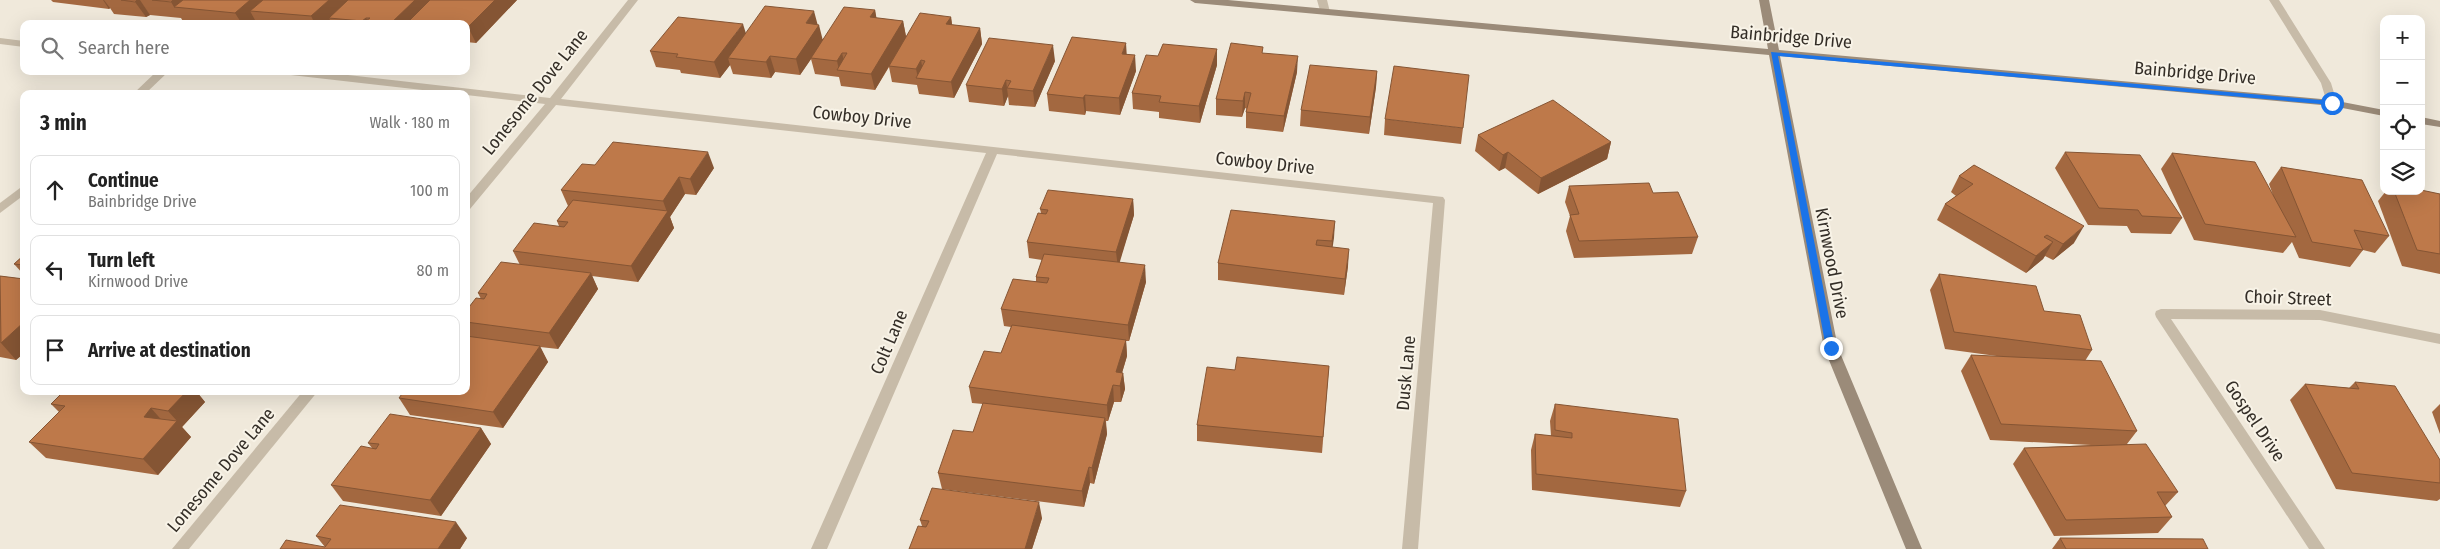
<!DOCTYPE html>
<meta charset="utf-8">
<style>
:root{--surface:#fff;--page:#f2f2f2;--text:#222;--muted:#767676;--line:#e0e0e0}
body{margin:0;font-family:"Fira Sans Condensed",sans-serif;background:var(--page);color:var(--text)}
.controls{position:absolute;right:15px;top:15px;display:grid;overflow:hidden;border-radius:10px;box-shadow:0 5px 20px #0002}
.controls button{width:45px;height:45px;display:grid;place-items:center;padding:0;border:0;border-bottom:1px solid var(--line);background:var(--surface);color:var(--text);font:25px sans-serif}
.stop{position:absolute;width:15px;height:15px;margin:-11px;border:4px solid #1a73e8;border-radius:50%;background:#fff}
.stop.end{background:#1a73e8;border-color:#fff;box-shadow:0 1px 5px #0008}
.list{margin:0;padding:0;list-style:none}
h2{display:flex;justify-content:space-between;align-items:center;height:65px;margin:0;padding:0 20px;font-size:21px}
h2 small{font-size:16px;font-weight:400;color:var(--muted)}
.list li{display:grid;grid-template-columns:32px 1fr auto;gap:15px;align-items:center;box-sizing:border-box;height:70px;margin:0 10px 10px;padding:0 10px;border:1px solid var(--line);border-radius:10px}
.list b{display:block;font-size:19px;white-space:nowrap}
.list p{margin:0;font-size:16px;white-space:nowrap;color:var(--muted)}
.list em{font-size:16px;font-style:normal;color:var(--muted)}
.icon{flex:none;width:28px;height:28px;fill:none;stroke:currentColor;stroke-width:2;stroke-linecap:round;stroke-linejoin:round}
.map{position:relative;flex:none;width:2440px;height:549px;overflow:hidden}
.search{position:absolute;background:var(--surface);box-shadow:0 5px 20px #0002;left:20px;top:20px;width:450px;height:55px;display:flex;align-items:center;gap:12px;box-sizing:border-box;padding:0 18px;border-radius:10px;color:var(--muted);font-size:19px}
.panel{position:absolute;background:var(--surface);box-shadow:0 5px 20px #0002;left:20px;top:90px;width:450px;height:305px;border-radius:10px}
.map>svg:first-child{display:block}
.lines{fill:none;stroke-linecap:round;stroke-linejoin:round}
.lane{fill:#c7bba8;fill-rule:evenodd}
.street{fill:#c7bba8;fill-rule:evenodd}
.secondary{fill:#9b8b79;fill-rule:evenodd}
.wall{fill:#a36840}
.shaded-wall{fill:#855534}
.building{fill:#be794a;stroke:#855534}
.route{fill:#1a73e8}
.labels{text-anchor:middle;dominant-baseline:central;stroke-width:4;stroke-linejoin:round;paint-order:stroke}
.street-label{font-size:18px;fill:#342e27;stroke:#f8f3e7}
</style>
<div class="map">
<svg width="2440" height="549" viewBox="0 0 2440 549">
<rect width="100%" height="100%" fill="#f0e9db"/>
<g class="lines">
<!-- lane -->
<g class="lane">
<polygon points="1317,0 1327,0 1330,12 1329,14 1321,14"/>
<polygon points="2269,0 2279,0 2331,83 2337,103 2336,105 2328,105 2327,103 2321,83"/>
</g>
<!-- street -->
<g class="street">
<polygon points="628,0 638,0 561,99 1443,197 1445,200 1418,549 1402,549 1433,203 997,154 827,549 811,549 986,153 556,105 470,209 466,210 466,198 545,104 282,74 277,71 313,71 550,98"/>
<polygon points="0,38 24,41 24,47 0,44"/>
<polygon points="157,71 169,71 145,94 133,94"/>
<polygon points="24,185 24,195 0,213 0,203"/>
<polygon points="2161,309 2320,310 2440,334 2440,344 2320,320 2171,319 2325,549 2309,549 2156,317 2155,314 2156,311"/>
<polygon points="303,391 318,391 189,549 172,549"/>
</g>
<!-- secondary -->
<g class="secondary">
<polygon points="1190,0 1228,0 1768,49 1759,0 1769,0 1779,50 2332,100 2384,110 2384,116 2332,106 1780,56 1838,348 1922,549 1906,549 1824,348 1769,55 1195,3"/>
<polygon points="2421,117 2440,121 2440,127 2421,124"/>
</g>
</g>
<!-- wall -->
<g class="wall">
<polygon points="51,0 517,0 476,43 466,42 466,24 332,24 331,22 329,24 258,24 255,20 250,24 193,24 184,23 181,18 150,15 146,17 114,14 110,8 109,9 53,2"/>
<polygon points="875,10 876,18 903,21 906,36 951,17 952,25 980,28 982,44 954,98 919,94 917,85 892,82 889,67 875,90 841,86 839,77 815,74 811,59 800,75 775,72 771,78 733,74 730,65 720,78 681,73 680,70 656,67 650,51 746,33 823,39"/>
<polygon points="1217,49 1217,65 1200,123 1159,118 1159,112 1133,109 1132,93 1158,56"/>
<polygon points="1263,53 1297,72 1283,132 1246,128 1246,112 1247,109 1245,108 1242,117 1216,115 1216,99"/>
<polygon points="1127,54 1136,71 1120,115 1086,111 1085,115 1049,111 1047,94"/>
<polygon points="1055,61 1035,107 1009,105 1008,96 1004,106 969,102 966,85"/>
<polygon points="1377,71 1376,87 1369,134 1300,126 1301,110"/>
<polygon points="1385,119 1463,128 1461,144 1384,135"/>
<polygon points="1478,135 1611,142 1607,159 1538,194 1505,168 1499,171 1475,151"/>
<polygon points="2065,152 2182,218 2171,234 2131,233 2127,226 2088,225 2055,168"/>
<polygon points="2172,153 2273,195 2269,184 2281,167 2389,236 2375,253 2363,250 2350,267 2299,258 2292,242 2283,253 2194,240 2161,169"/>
<polygon points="595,165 714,168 696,195 685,194 670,217 674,228 638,282 592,276 598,289 558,349 540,347 548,362 503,428 410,415 399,398 466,391 468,336 466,334 466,311 481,299 478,293 520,265 513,251 559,226 557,221 568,206 561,190"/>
<polygon points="1974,165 2074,243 2053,260 2045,256 2043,259 2026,273 1937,220 1945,204 1956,196 1951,192 1959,176"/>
<polygon points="1569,186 1698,237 1692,254 1574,258 1566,231 1570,216 1565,202"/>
<polygon points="2386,191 2421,191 2440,194 2440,274 2402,266 2378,201"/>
<polygon points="1133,199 1134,215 1119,262 1146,282 1129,341 1126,341 1127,356 1122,373 1123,373 1125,389 1121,402 1114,402 1108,421 1106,421 1107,434 1094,484 1090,483 1084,507 942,489 938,473 973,432 983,404 972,403 969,387 1001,353 1011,327 1004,326 1001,309 1036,281 1036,277 1042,260 1029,258 1027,242 1041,213 1040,209"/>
<polygon points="1335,221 1332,247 1348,266 1344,295 1218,280 1218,263"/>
<polygon points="24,255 24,275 14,264"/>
<polygon points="1939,274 2044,311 2092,350 2085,361 2137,431 2127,444 2178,492 2165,506 2172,517 2158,533 2054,536 2013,464 2024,448 2091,445 1990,440 1961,371 1971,355 2004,357 1945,349 1930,290"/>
<polygon points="0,276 24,279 24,353 16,360 0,357"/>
<polygon points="1329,366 1322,453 1197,441 1197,425 1235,370"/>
<polygon points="2355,382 2440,460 2440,499 2437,501 2336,489 2290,400 2305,384 2349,388"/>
<polygon points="64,391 196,391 205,402 182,427 191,437 158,475 46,458 29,442 59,412 51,404"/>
<polygon points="1555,404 1686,491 1680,507 1532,490 1531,450 1535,434 1551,436 1550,421"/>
<polygon points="2440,404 2440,434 2432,412"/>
<polygon points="481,428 491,444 441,516 343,501 331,485 372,448 368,443"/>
<polygon points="1042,518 1032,549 909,549 922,526 920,520"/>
<polygon points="316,536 467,538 460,549 280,549 325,547"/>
<polygon points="2060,538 2208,549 2052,549"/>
</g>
<!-- shaded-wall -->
<g class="shaded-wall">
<polygon points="103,0 104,0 110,8 109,9"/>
<polygon points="137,0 140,0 150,15 146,17 135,2"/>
<polygon points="173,0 203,0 174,7 171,2"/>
<polygon points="250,0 278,0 250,11 255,20 250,24 242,24 235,13"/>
<polygon points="329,0 355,0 329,18 331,22 329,24 315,24 311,16"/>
<polygon points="415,0 439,0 415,24 390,24"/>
<polygon points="495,0 517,0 476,43 468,27"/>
<polygon points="875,10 878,26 870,17"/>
<polygon points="814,11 818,26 819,25 823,41 811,58 811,59 800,75 796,59 806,23"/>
<polygon points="951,17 953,32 946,24"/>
<polygon points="366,18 368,21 366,21 367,24 363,24 362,21"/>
<polygon points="903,21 906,37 875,90 871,74"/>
<polygon points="743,24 748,40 728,58 730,65 720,78 714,62"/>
<polygon points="980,28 982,44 954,98 951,82"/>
<polygon points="1126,43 1127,59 1122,54"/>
<polygon points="1053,45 1055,61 1035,107 1033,91"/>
<polygon points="1217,49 1217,65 1200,123 1199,106"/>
<polygon points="842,53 846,69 839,70 837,61"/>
<polygon points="1135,55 1136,71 1120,115 1119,98"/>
<polygon points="770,56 775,72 771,78 766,62"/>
<polygon points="1298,56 1297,72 1283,132 1284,116"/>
<polygon points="921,60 924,77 918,78 916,69"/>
<polygon points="1377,71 1376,87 1369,134 1370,117"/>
<polygon points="1006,80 1008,96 1004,106 1002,89"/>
<polygon points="1245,92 1245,108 1242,117 1243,101"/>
<polygon points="1085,95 1086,111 1085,115 1083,98"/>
<polygon points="1611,142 1607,159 1538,194 1541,178"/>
<polygon points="708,152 714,168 696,195 690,179"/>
<polygon points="1508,152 1505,168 1499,171 1503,155"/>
<polygon points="679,177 685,194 670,217 674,228 638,282 631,266 667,212 663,201"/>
<polygon points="1133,199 1134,215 1118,268 1116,252"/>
<polygon points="1335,221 1334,238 1331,258 1332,241"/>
<polygon points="2084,226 2074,243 2053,260 2063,244"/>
<polygon points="2053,242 2043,259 2026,273 2036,256"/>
<polygon points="1349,249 1348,266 1344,295 1345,279"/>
<polygon points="1145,265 1146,282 1129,341 1128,325"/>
<polygon points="591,273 598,289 558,349 549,333"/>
<polygon points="24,322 24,353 16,360 1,343"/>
<polygon points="1126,340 1127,356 1118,386 1116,372"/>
<polygon points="540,346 548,362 503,428 493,412"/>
<polygon points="1123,373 1125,389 1121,402 1120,386"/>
<polygon points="1113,385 1114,402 1108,421 1107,405"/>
<polygon points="187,391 196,391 205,402 182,427 191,437 158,475 143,459 177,421 168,411"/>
<polygon points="151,408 166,425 144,417"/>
<polygon points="1105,418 1107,434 1094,484 1092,468"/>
<polygon points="481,428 491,444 441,516 430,500"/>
<polygon points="1089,467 1090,483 1084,507 1082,491"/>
<polygon points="1039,502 1042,518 1032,549 1025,549"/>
<polygon points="456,522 467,538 460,549 438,549"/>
</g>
<!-- building -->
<g class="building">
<polygon points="121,0 137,0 135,2"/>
<polygon points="152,0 173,0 171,2"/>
<polygon points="183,0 250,0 235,13 174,7"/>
<polygon points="263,0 329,0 311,16 250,11"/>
<polygon points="348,0 415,0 390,24 366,21 370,18 366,18 362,21 329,18"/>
<polygon points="430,0 495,0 468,27 466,27 466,24 436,24 438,22 431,21 428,24 406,24"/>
<polygon points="765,6 814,11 806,23 819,25 796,59 770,56 766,62 728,58"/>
<polygon points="844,7 875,10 870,17 903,21 871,74 837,70 847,53 842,53 837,61 811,58"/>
<polygon points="920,13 951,17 946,24 980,28 951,82 916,78 925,61 921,60 916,69 889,66"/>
<polygon points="678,17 743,24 714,62 676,57 678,54 650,51"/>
<polygon points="1072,37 1126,43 1122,54 1135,55 1119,98 1085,95 1083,98 1047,94"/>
<polygon points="989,38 1053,45 1033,91 1007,88 1011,81 1006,80 1002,89 966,85"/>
<polygon points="1231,43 1263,47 1262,53 1298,56 1284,116 1246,112 1251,93 1245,92 1243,101 1216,99"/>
<polygon points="1163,44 1217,49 1199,106 1159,102 1161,96 1132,93 1146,55 1158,56"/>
<polygon points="1310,65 1377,71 1370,117 1301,110"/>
<polygon points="1394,66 1469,75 1463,128 1385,119"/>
<polygon points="1553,100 1611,142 1541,178 1508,152 1503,155 1478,135"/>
<polygon points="613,142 708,152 690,179 679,177 663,201 561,190 582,164 595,165"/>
<polygon points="2065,152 2140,155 2182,218 2142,216 2138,210 2099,208"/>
<polygon points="2172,153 2255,162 2296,237 2205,224"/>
<polygon points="1974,165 2084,226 2063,244 2047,235 2044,237 2053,242 2036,256 1945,204 1973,184 1959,176"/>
<polygon points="2281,167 2362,180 2389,236 2354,230 2363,250 2312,242"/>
<polygon points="1649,183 1653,193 1678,192 1698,237 1579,241 1570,215 1579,214 1569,186"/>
<polygon points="1048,190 1133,199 1116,252 1027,242 1038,213 1046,214 1048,210 1040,209"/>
<polygon points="2421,190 2440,194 2440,254 2417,250 2394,191 2421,191"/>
<polygon points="573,200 668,211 631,266 513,251 534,223 564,227 568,222 557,221"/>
<polygon points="1231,210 1335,221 1332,241 1317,240 1316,245 1349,249 1345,279 1218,263"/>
<polygon points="1044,254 1145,265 1128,325 1001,309 1013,279 1047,283 1049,278 1036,277"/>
<polygon points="24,255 24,265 14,264"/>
<polygon points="501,262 591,273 549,333 466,322 466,311 476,298 484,299 487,294 478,293"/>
<polygon points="1939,274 2036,286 2044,311 2080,315 2092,350 1954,332"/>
<polygon points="0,276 24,279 24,322 1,343"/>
<polygon points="1012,325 1126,340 1116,372 1123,373 1120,386 1113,385 1107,405 969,387 984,351 1001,353"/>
<polygon points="466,336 540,346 493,412 399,398 404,391 466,391"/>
<polygon points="1971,355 2101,361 2137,431 2001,424"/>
<polygon points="1237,357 1329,366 1323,437 1197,425 1207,367 1235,370"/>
<polygon points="2355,382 2395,386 2440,460 2440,483 2352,473 2305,384 2359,389"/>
<polygon points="64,391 187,391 168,411 151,408 144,417 177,421 143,459 29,442 65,406 51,404"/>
<polygon points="983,403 1105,418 1092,468 1089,467 1082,491 938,473 953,430 973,432"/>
<polygon points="1555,404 1678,419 1686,491 1536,474 1535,434 1572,438 1572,433 1555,430"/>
<polygon points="390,414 481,428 430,500 331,485 361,446 376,449 379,444 368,443"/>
<polygon points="2146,444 2178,492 2157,492 2172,517 2066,520 2024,448"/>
<polygon points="932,488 1039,502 1025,549 909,549 918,526 926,527 929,521 920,520"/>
<polygon points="340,505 456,522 438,549 280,549 286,540 325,547 331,539 316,536"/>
<polygon points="2060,538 2203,539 2208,549 2066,549"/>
</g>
<!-- route -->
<polygon class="route" points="1771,52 2332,101 2335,103 2332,105 1778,56 1835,348 1831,351 1826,348"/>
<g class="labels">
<!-- street labels -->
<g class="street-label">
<text transform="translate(1791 37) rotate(5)">Bainbridge Drive</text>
<text transform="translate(2195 73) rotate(5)">Bainbridge Drive</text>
<text transform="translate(535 92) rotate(-51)">Lonesome Dove Lane</text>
<text transform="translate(862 117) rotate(6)">Cowboy Drive</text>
<text transform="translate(1265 163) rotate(6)">Cowboy Drive</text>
<text transform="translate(1832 263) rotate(79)">Kirnwood Drive</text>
<text transform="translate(2288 298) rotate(2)">Choir Street</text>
<text transform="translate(889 342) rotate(-67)">Colt Lane</text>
<text transform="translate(1406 373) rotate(-85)">Dusk Lane</text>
<text transform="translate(2255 421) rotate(56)">Gospel Drive</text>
<text transform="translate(221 470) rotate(-50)">Lonesome Dove Lane</text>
</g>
</g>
</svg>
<div class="controls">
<button>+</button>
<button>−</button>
<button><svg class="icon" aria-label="locate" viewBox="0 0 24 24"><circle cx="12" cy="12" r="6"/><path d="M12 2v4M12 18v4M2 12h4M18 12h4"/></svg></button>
<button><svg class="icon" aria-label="layers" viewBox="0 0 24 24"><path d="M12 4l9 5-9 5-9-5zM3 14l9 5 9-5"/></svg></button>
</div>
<div class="stop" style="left:2332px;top:103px"></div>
<div class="stop end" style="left:1831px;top:348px"></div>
<div class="search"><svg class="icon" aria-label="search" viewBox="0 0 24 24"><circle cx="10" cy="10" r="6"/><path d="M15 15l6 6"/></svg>Search here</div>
<section class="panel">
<h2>3 min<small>Walk · 180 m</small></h2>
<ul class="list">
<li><svg class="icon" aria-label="ahead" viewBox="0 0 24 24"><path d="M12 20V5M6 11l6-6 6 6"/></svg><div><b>Continue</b><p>Bainbridge Drive</p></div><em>100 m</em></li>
<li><svg class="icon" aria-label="left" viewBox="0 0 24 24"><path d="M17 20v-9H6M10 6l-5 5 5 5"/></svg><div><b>Turn left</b><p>Kirnwood Drive</p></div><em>80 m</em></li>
<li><svg class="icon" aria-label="arrive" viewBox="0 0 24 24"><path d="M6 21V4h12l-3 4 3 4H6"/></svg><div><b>Arrive at destination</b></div></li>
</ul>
</section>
</div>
